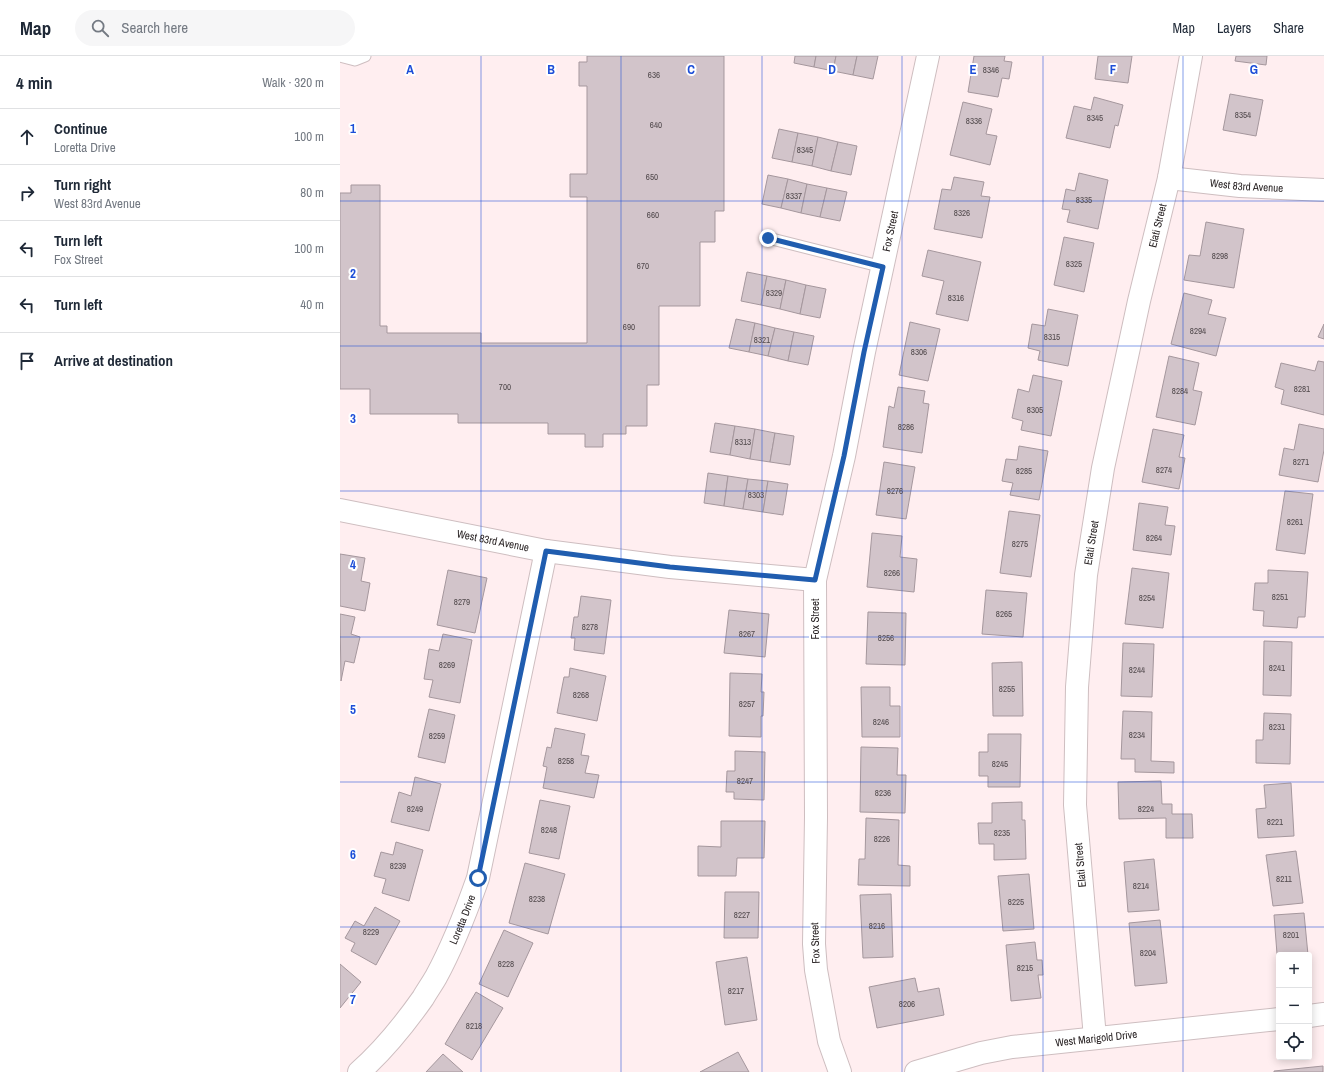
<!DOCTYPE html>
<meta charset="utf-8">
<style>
:root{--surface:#fff;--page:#f6f6f7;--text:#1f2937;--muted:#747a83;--line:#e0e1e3}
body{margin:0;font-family:"Archivo Narrow",sans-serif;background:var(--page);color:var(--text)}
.controls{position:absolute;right:12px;bottom:12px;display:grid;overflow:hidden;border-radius:4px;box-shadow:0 2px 10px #0003}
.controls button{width:36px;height:36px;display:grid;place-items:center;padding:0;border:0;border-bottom:1px solid var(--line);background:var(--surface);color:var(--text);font:20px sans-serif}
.stop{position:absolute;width:12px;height:12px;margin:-9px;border:3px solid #205daf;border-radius:50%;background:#fff}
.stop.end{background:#205daf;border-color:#fff;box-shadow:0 1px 4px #0008}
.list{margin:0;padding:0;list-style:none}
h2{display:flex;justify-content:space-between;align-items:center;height:52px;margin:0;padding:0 16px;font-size:17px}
h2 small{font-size:13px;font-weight:400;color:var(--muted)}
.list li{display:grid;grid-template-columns:26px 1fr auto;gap:12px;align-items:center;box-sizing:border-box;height:56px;padding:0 16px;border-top:1px solid var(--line)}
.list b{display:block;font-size:15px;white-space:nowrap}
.list p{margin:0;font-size:13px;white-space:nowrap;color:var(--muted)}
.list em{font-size:13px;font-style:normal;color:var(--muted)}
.icon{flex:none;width:22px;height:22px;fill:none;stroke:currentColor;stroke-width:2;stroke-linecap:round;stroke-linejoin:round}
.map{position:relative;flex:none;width:984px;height:1016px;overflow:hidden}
header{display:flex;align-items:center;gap:24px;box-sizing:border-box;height:56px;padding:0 20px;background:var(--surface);border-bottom:1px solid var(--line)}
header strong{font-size:19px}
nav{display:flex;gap:22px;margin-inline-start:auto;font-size:14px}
.search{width:280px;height:36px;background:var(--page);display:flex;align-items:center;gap:10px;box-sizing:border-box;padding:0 14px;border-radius:22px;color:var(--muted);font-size:15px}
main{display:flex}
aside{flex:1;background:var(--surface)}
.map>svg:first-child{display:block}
.building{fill:#d2c4ca;stroke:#a5979d}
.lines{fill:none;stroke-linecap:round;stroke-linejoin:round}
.service-casing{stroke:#cebec0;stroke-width:13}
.minor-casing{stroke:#cebec0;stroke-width:24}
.service{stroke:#fff;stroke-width:11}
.minor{stroke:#fff;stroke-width:22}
.route{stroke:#205daf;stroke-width:5}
.grid{fill:none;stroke:#1d4ed8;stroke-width:1;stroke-opacity:0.55}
.labels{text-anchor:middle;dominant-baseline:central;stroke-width:4;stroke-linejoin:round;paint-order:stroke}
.number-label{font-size:9px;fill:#534b4e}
.street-label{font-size:11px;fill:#292324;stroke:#fff}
.grid-label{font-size:13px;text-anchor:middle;font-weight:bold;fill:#1d4ed8;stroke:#fff;stroke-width:4;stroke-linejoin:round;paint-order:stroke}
</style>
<header>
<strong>Map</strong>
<div class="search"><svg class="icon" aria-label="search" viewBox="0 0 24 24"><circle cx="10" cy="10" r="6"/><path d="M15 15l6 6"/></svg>Search here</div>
<nav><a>Map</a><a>Layers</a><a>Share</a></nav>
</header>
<main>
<aside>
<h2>4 min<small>Walk · 320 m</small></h2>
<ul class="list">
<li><svg class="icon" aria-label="ahead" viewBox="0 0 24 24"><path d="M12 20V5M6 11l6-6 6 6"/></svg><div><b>Continue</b><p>Loretta Drive</p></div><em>100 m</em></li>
<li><svg class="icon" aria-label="right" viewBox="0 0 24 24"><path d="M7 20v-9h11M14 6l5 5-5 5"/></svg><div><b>Turn right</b><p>West 83rd Avenue</p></div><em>80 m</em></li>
<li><svg class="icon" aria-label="left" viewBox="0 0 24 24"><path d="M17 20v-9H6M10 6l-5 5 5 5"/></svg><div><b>Turn left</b><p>Fox Street</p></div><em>100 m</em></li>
<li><svg class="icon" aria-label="left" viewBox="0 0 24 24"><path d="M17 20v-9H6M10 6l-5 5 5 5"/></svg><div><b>Turn left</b></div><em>40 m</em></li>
<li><svg class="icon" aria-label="arrive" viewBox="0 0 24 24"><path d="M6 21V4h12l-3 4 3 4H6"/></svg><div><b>Arrive at destination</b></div></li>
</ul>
</aside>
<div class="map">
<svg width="984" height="1016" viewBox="0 0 984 1016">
<rect width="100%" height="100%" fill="#ffeef0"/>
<!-- building -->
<g class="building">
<polygon points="247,0 384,0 384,155 375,155 375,186 360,186 360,250 319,250 319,329 307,329 307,370 286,370 286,378 263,378 263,391 245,391 245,378 208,378 208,367 118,367 118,358 30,358 30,333 0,333 0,137 11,137 11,129 40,129 40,270 47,270 47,277 141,277 141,287 247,287 247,141 230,141 230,118 247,118 247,30 239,30 239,6 247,6"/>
<polygon points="455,0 476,0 474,11 454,7"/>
<polygon points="476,0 496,0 493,15 474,11"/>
<polygon points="496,0 517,0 513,19 493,15"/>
<polygon points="517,0 538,0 533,23 513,19"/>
<polygon points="634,0 665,0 664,5 672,6 669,23 662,22 658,41 628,36"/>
<polygon points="758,0 792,0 788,27 755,23"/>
<polygon points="896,0 927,0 926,9 895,5"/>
<polygon points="890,38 923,44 916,80 883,74"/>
<polygon points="754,41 783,49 778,70 775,69 770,92 726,82 734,50 751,54"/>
<polygon points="623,46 652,53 646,78 657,80 650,109 610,99"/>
<polygon points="439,73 458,77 452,106 432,102"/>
<polygon points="458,77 478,81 472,110 452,106"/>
<polygon points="478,81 498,86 491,115 472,110"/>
<polygon points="498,86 517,90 511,119 491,115"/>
<polygon points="739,117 768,124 758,173 727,166 730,154 722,153 726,133 735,135"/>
<polygon points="428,119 448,123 441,152 422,148"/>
<polygon points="614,121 644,126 641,140 650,141 642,182 594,173 602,133 611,134"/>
<polygon points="448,123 467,128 461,157 441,152"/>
<polygon points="467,128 487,132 480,161 461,157"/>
<polygon points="487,132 507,136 500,165 480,161"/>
<polygon points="866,166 904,173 894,232 844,224 849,199 860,200"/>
<polygon points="724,181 754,187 744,236 714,229"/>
<polygon points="588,194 641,206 628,265 596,258 604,225 582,220"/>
<polygon points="407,216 427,220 421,249 401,245"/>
<polygon points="427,220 446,224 440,253 421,249"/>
<polygon points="446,224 466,229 460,258 440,253"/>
<polygon points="466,229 486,233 480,262 460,258"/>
<polygon points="844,237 872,244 868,258 886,262 876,300 831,288"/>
<polygon points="708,253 738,259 728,310 698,304 700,295 688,292 692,268 705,270"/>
<polygon points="396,263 415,267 409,296 389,292"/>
<polygon points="570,266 600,273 588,325 559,319"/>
<polygon points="415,267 435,272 428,300 409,296"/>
<polygon points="984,268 984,283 978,281"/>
<polygon points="435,272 454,276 448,305 428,300"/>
<polygon points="454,276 474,280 468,309 448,305"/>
<polygon points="829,300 859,307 853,334 862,336 855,369 816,361"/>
<polygon points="978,305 984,306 984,359 941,348 944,334 935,331 941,307 975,315"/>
<polygon points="693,319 722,325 711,380 681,374 683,365 672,362 678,333 689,336"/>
<polygon points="558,331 585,335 583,347 589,348 582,397 543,391 549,350 554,352"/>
<polygon points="375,367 395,370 390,399 370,396"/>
<polygon points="959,368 984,373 984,394 978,426 939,419 944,392 954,394"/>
<polygon points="395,370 415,373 410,403 390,399"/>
<polygon points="415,373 435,377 430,406 410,403"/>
<polygon points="813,373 844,379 839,401 845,402 839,433 802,426"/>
<polygon points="435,377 454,380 450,409 430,406"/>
<polygon points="679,390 708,395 699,444 670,439 673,427 662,425 666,403 677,404"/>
<polygon points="544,406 575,411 566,463 536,459"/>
<polygon points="368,417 388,420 384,450 364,447"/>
<polygon points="388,420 408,423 403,453 384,450"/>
<polygon points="408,423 428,425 423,456 403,453"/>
<polygon points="428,425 448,428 443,459 423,456"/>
<polygon points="945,435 973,438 965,498 936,494"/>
<polygon points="799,447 828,451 825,469 835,470 831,499 793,494"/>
<polygon points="669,455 700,459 691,521 660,517"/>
<polygon points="532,477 562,480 560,501 577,503 574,536 527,531"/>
<polygon points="0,498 25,502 21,525 30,527 25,555 0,550"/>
<polygon points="792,512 829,517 823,572 785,568"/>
<polygon points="108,514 147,522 135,577 97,569"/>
<polygon points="928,514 968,516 965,561 958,561 957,572 923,570 924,555 913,554 915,527 928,527"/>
<polygon points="646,534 687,537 683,581 642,578"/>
<polygon points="241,540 271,544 264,598 234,594 235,582 231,582 234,561 238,561"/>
<polygon points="389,554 429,558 425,601 384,597"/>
<polygon points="528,556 566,557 565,609 526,608"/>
<polygon points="0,558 15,561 11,578 20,581 14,607 5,605 1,625"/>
<polygon points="103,578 132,584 120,647 89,641 93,624 84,623 89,593 99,595"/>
<polygon points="924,585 952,586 951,640 923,639"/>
<polygon points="783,587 814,588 812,641 781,640"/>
<polygon points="682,606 683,660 653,660 652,607"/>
<polygon points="230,612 266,620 257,665 217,657 224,621 229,621"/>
<polygon points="390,617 422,618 421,636 424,636 423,660 421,660 421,681 389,680"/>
<polygon points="521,631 550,631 550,650 560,650 560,681 522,681"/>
<polygon points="89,653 115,659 105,707 78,701"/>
<polygon points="783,655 812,656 811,705 834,706 834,717 795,716 795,703 781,703"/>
<polygon points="924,657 951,658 950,708 916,707 916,684 923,684"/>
<polygon points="215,672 245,678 241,699 249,700 245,717 259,719 254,742 203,732 207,711 203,710 207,691 211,692"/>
<polygon points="648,678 681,678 680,731 648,731 648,720 639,720 639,696 648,696"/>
<polygon points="521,691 558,692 557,719 566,719 565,757 520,756"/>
<polygon points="395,695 425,696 424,744 394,743 394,736 386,736 387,715 395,715"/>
<polygon points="75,721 101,728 89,775 51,766 59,736 71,740"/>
<polygon points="821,725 822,748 832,748 832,758 852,758 853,782 826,782 826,762 779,763 778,726"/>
<polygon points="951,727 954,780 918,782 916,753 926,752 924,729"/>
<polygon points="200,744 230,750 219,803 189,797"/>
<polygon points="682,746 682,764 685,764 686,803 654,804 654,788 639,788 638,767 652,767 652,747"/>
<polygon points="526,762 559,764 558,809 570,810 570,830 518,829 519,803 525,803"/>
<polygon points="381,765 425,765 424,802 397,802 396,820 358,820 358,790 381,791"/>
<polygon points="56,786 83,794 69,845 42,837 46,823 34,820 41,796 53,799"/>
<polygon points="956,795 963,847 933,850 926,799"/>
<polygon points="814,803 819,854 788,856 784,806"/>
<polygon points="185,807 225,818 208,878 169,867"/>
<polygon points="689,818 694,873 663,875 658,820"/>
<polygon points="385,836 419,836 418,882 384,882"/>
<polygon points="551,838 553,901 523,902 520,839"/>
<polygon points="35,851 60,865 36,909 11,895 15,887 5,882 15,865 24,870"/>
<polygon points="964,857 968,899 939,899 938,911 934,859"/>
<polygon points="820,864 827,927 795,930 789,867"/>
<polygon points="164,874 193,887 168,941 139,928"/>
<polygon points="695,886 697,904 702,904 703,919 698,919 701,942 671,945 666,889"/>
<polygon points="407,901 417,964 385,969 376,906"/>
<polygon points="0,908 21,926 0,952"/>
<polygon points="575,922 578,936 599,932 604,959 537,972 529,931"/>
<polygon points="136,936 163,952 132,1004 105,988"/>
<polygon points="398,996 409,1016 360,1016"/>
<polygon points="103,998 123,1016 86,1016"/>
<polygon points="983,1010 983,1016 934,1016 934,1015"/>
</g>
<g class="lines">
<defs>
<g id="service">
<polyline points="0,0 15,4 25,0"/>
<polyline points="428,182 543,211"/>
</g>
<g id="minor">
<path id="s1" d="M829 122 900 130 984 134"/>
<path id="s2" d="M0 454 206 495 330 511 475 524"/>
<polyline points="969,960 984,958"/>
<path id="s3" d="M755 982 735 749 737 631 746 519 763 412 799 245 829 122 851 0"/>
<path id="s4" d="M19 1016C44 994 64 969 83 942 87 935 92 928 96 921 113 890 126 856 138 822L206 495"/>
<path id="s5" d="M500 1016 489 985 476 914 474 888 476 761 475 524 504 400 524 296 588 0"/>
<path id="s6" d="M576 1016 641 997 672 991 939 963"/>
</g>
</defs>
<!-- service casing -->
<use href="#service" class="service-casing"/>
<!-- minor casing -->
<use href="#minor" class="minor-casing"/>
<!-- service -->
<use href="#service" class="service"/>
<!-- minor -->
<use href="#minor" class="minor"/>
</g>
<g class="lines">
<!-- route -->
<polyline class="route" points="138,822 206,495 330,511 475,524 504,400 524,296 543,211 428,182"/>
</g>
<!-- grid -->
<path class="grid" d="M141 0V1016M281 0V1016M422 0V1016M562 0V1016M703 0V1016M843 0V1016M0 145H984M0 290H984M0 435H984M0 581H984M0 726H984M0 871H984"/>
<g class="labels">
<!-- number labels -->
<g class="number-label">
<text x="651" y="14">8346</text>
<text x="314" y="19">636</text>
<text x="903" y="59">8354</text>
<text x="755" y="62">8345</text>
<text x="634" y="65">8336</text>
<text x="316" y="69">640</text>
<text x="465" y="94">8345</text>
<text x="312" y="121">650</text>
<text x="454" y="140">8337</text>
<text x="744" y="144">8335</text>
<text x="622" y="157">8326</text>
<text x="313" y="159">660</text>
<text x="880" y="200">8298</text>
<text x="734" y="208">8325</text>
<text x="303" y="210">670</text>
<text x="434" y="237">8329</text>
<text x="616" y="242">8316</text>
<text x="289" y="271">690</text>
<text x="858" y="275">8294</text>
<text x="712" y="281">8315</text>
<text x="422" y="284">8321</text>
<text x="579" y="296">8306</text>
<text x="165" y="331">700</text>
<text x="962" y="333">8281</text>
<text x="840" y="335">8284</text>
<text x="695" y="354">8305</text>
<text x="566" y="371">8286</text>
<text x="403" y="386">8313</text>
<text x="961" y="406">8271</text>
<text x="824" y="414">8274</text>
<text x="684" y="415">8285</text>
<text x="555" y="435">8276</text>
<text x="416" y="439">8303</text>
<text x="955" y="466">8261</text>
<text x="814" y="482">8264</text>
<text x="680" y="488">8275</text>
<text x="552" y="517">8266</text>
<text x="940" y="541">8251</text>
<text x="807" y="542">8254</text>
<text x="122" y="546">8279</text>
<text x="664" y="558">8265</text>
<text x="250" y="571">8278</text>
<text x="407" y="578">8267</text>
<text x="546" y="582">8256</text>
<text x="107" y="609">8269</text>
<text x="937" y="612">8241</text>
<text x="797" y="614">8244</text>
<text x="667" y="633">8255</text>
<text x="241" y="639">8268</text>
<text x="407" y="648">8257</text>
<text x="541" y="666">8246</text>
<text x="937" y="671">8231</text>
<text x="797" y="679">8234</text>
<text x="97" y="680">8259</text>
<text x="226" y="705">8258</text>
<text x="660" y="708">8245</text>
<text x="405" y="725">8247</text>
<text x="543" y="737">8236</text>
<text x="75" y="753">8249</text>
<text x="806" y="753">8224</text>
<text x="935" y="766">8221</text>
<text x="209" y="774">8248</text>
<text x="662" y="777">8235</text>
<text x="542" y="783">8226</text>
<text x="58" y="810">8239</text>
<text x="944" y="823">8211</text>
<text x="801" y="830">8214</text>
<text x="197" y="843">8238</text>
<text x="676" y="846">8225</text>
<text x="402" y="859">8227</text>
<text x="537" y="870">8216</text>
<text x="31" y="876">8229</text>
<text x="951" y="879">8201</text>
<text x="808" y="897">8204</text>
<text x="166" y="908">8228</text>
<text x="685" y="912">8215</text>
<text x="396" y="935">8217</text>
<text x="567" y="948">8206</text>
<text x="134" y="970">8218</text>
</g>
<!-- street labels -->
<g class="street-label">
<text stroke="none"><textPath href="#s1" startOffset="78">West 83rd Avenue</textPath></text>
<text stroke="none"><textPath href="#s3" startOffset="821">Elati Street</textPath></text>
<text stroke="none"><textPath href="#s5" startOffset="852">Fox Street</textPath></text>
<text stroke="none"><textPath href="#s2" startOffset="156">West 83rd Avenue</textPath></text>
<text stroke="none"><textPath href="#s3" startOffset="497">Elati Street</textPath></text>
<text transform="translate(475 563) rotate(-90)">Fox Street</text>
<text transform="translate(740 809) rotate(-95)">Elati Street</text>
<text stroke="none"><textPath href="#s4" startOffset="186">Loretta Drive</textPath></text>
<text transform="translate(475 887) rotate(-92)">Fox Street</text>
<text stroke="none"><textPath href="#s6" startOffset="184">West Marigold Drive</textPath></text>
</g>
</g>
<g class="grid-label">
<text x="70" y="18">A</text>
<text x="211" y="18">B</text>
<text x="351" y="18">C</text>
<text x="492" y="18">D</text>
<text x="633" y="18">E</text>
<text x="773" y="18">F</text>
<text x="914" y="18">G</text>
<text x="13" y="77">1</text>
<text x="13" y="222">2</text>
<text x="13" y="367">3</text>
<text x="13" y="513">4</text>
<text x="13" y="658">5</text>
<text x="13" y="803">6</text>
<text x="13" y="948">7</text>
</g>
</svg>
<div class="controls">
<button>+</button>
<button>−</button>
<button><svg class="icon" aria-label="locate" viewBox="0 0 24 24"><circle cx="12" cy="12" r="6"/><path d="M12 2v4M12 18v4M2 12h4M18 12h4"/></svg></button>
</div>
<div class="stop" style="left:138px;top:822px"></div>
<div class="stop end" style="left:428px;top:182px"></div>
</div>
</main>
